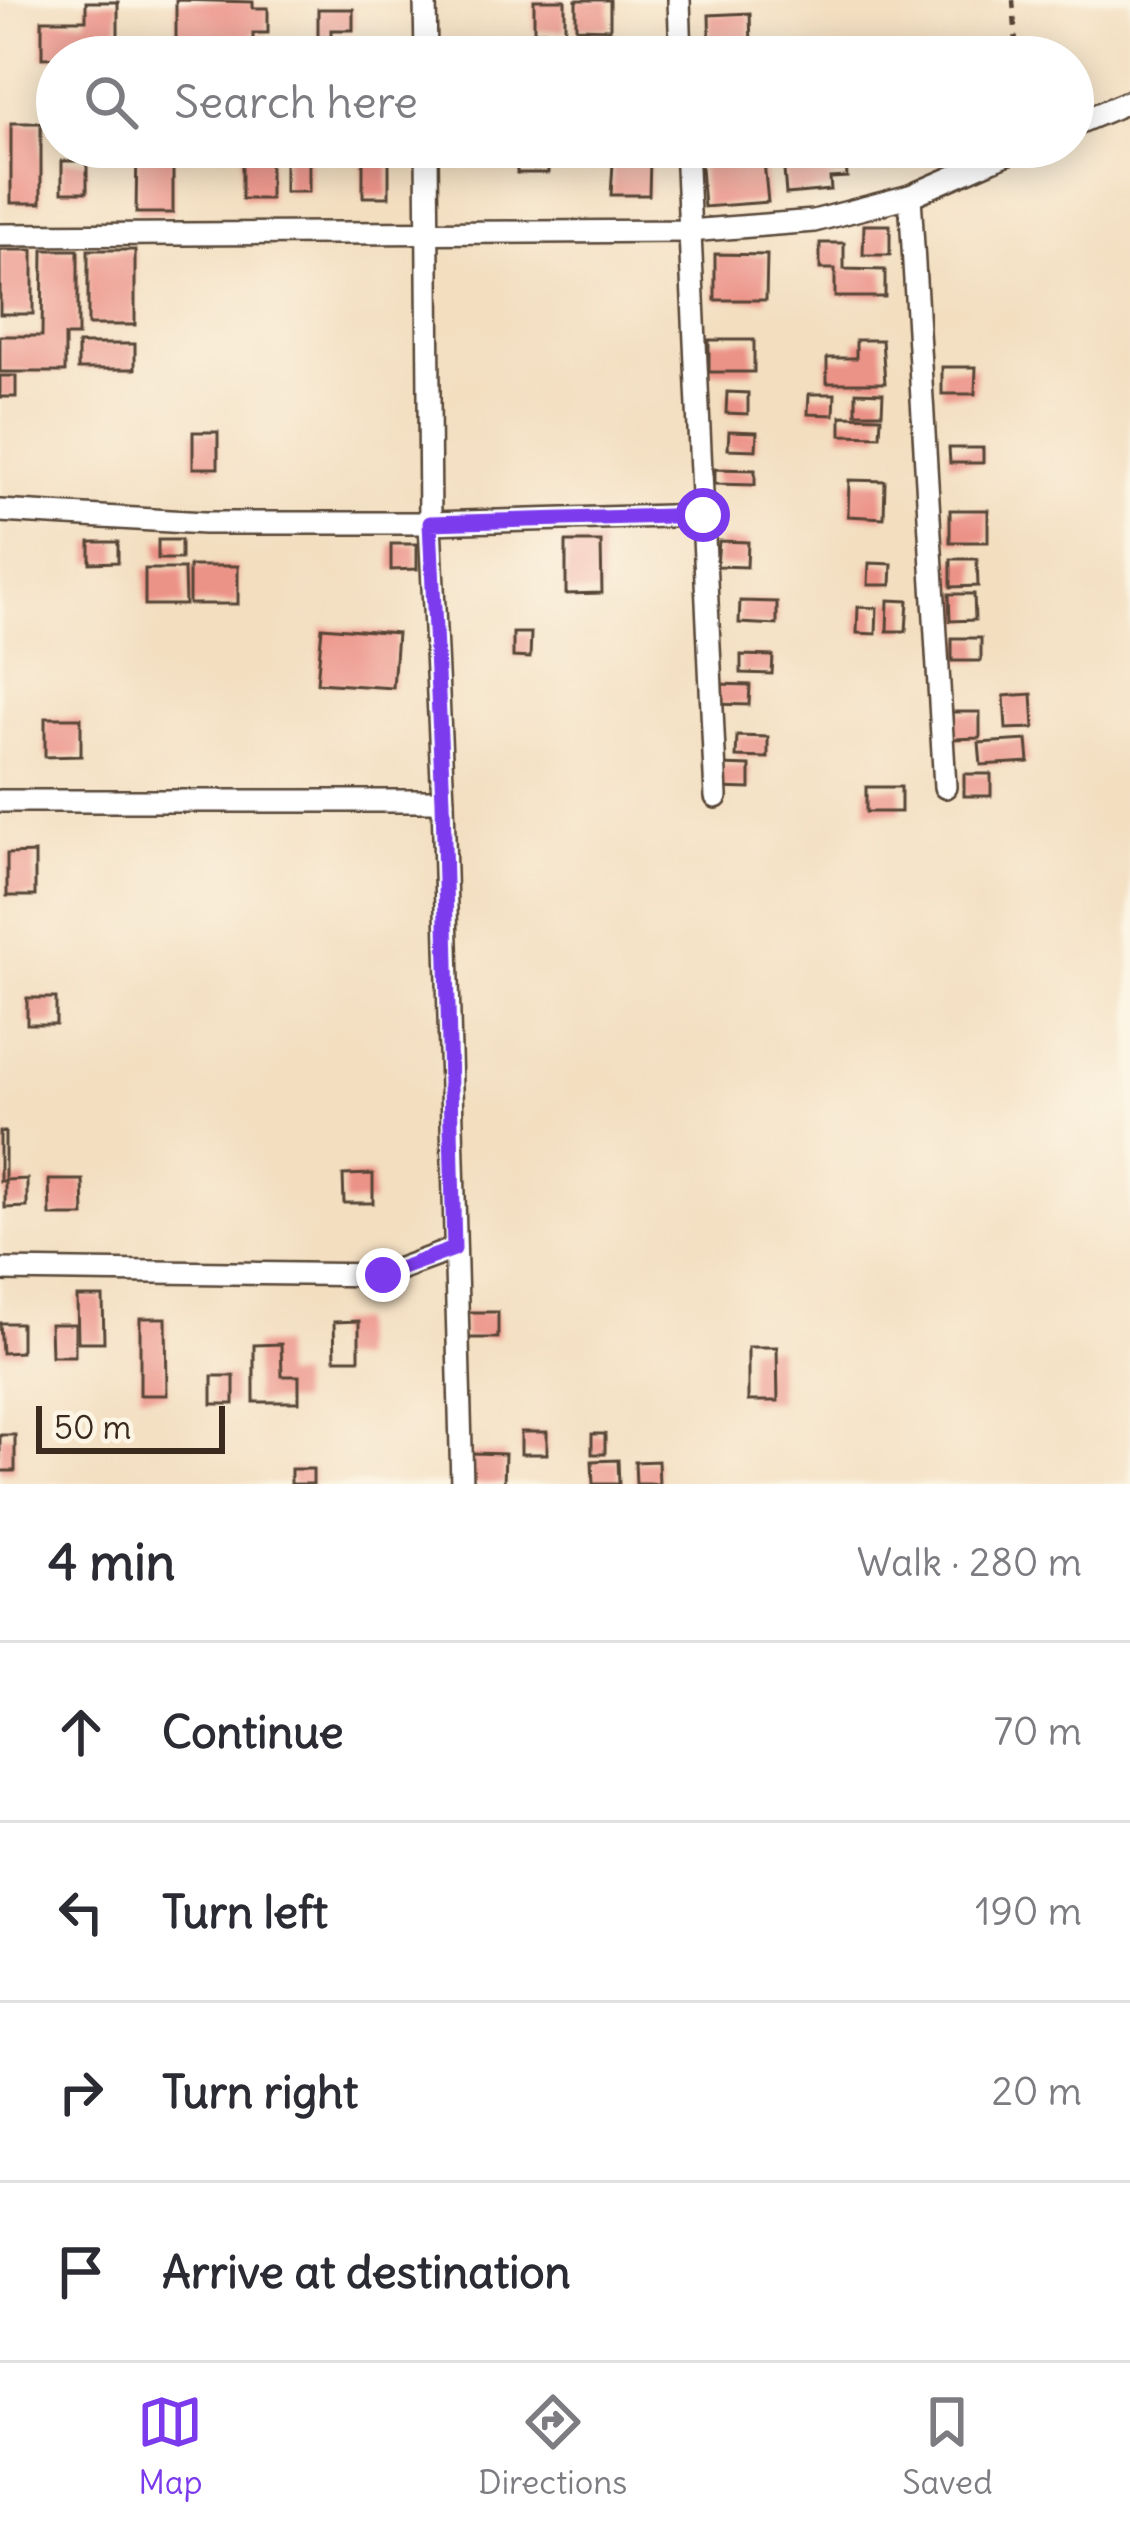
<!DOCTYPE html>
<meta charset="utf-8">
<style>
:root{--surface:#fff;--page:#f7f7f7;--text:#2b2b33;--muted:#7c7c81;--line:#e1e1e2;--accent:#7c3aed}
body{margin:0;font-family:Delius,sans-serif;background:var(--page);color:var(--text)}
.scale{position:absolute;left:36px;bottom:30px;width:189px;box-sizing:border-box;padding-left:12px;border:6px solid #3b2a1e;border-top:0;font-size:33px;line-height:42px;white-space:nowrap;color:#3b2a1e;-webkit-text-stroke:9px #fcf5e5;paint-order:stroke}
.stop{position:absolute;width:36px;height:36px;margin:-27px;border:9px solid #7c3aed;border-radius:50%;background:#fff}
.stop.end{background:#7c3aed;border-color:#fff;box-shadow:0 3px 12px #0008}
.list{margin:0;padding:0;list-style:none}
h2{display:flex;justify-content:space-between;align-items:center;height:156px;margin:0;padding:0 48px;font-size:51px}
h2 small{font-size:39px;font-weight:400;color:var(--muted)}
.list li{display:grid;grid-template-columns:78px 1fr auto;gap:36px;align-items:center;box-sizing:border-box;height:180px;padding:0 48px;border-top:3px solid var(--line)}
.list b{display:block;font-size:45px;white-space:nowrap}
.list em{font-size:39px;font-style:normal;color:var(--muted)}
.icon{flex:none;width:66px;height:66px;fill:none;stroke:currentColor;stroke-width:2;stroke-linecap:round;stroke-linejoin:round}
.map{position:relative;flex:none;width:1130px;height:1484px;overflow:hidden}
.search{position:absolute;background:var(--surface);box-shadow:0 6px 30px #0003;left:36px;right:36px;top:36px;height:132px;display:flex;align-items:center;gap:30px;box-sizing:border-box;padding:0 42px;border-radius:66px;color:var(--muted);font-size:45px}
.sheet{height:876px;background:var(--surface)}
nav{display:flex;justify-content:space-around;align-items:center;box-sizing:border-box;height:168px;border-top:3px solid var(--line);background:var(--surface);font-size:33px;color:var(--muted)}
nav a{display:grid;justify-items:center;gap:6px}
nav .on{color:var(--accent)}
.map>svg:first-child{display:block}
.building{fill:#ec9388}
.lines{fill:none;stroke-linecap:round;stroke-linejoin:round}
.minor-casing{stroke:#574536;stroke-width:26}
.path{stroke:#574536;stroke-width:4.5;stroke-dasharray:9 9;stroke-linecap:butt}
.minor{stroke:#fff;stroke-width:21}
.route{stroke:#7c3aed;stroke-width:15}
</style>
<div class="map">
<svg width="1130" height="1484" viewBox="0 0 1130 1484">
<rect width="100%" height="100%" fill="#fcf5e5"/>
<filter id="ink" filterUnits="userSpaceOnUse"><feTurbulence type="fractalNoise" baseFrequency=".00833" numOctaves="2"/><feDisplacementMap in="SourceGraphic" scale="24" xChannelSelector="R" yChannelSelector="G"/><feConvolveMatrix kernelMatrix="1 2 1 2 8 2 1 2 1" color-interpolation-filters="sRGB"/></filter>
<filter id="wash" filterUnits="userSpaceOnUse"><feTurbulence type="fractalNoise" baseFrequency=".004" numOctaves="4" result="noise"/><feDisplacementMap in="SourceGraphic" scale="48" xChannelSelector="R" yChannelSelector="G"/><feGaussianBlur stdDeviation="2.7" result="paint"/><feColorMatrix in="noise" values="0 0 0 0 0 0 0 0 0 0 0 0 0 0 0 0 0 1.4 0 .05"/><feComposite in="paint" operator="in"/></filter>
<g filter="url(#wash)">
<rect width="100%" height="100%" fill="#f3dec0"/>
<g id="blocks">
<!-- building -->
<g class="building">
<polygon points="176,0 253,2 253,8 268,8 268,33 253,33 253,57 191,57 191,50 176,50"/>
<rect x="534" y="0" width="31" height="31"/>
<polygon points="576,0 610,0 610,29 576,28"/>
<polygon points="86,2 118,2 118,48 72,44 72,57 42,58 42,20 86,20"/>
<polygon points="318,9 353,9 353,30 331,30 331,48 318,48"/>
<polygon points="750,13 751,47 739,47 740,57 710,57 709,15"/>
<rect x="11" y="123" width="30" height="80"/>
<polygon points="137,147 173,147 173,213 136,213"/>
<rect x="517" y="147" width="31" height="26"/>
<polygon points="614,147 644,147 644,159 650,159 649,195 611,195"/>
<polygon points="694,147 745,147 746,164 764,162 768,202 704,207 701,167 696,168"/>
<polygon points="782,147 845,147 847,177 830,178 831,190 786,194"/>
<rect x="242" y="149" width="28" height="50"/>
<rect x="363" y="151" width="26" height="46"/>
<rect x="285" y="154" width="24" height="38"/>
<rect x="62" y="161" width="25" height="31"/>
<polygon points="864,225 890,225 890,255 863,255"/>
<polygon points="820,243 844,243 844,269 885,270 885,297 835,297 835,269 820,269"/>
<rect x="0" y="250" width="33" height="64"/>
<polygon points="43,250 78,250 78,336 65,336 65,372 0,372 0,336 42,336"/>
<rect x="88" y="250" width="47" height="75"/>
<polygon points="715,254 767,255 766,300 715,300"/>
<rect x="709" y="340" width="45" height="32"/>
<polygon points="856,340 882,340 885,383 827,383 827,358 856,358"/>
<rect x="78" y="344" width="57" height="25"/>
<polygon points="942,367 976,367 975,394 942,394"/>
<rect x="0" y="376" width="16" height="21"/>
<polygon points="727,392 748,393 748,414 726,413"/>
<polygon points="856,392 883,393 882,413 856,413"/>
<polygon points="809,394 835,394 834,415 808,414"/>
<polygon points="841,416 881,417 880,436 841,435"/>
<polygon points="729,431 757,432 756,450 728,449"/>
<rect x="193" y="432" width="25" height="36"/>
<polygon points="949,448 983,448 983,463 950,463"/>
<polygon points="715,469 755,470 755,485 715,484"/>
<polygon points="849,480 885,481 884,518 848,516"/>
<rect x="950" y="510" width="38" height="32"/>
<rect x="158" y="540" width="23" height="19"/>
<polygon points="719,541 748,542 747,567 717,566"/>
<polygon points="90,542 118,542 118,562 90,563"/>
<polygon points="566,542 601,542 602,593 566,594"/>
<polygon points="391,544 417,544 417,569 391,570"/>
<polygon points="951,559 977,559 978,586 951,587"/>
<polygon points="869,563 892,564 891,585 868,585"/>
<rect x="189" y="566" width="49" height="38"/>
<polygon points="145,569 184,569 185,605 145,605"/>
<polygon points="949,594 974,594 975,620 950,621"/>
<polygon points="888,600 908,601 906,631 887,631"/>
<polygon points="740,601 777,602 777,625 739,623"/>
<polygon points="858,607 877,608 876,634 857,633"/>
<polygon points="322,627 397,633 393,688 317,683"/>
<polygon points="513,633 531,633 530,658 513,657"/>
<rect x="952" y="638" width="29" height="23"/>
<polygon points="741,655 773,656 772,674 741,673"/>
<polygon points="715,684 750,685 749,705 714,704"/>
<polygon points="1032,694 1034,728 1006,729 1004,696"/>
<polygon points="952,712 980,712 980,738 952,739"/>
<polygon points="45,718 81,718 81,756 45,757"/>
<polygon points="737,736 768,737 768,758 736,757"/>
<polygon points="1027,740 1029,762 981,765 979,743"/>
<polygon points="720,765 750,766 750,789 719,788"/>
<rect x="964" y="774" width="27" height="22"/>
<rect x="866" y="787" width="35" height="25"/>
<polygon points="35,853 35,896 7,896 7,854"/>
<rect x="27" y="998" width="29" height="26"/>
<polygon points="0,1132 5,1132 5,1180 27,1179 27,1207 5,1208 5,1181 0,1181"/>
<polygon points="373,1174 373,1203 344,1203 343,1175"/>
<polygon points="49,1180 83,1180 84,1216 50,1216"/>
<polygon points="77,1297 103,1297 104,1342 78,1342"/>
<polygon points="463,1312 498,1312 498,1338 464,1338"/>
<polygon points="140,1318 166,1318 167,1395 140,1395"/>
<polygon points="359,1321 359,1359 335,1359 334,1322"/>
<polygon points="0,1323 21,1323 21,1352 2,1353"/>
<polygon points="50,1324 75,1324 75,1356 51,1356"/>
<polygon points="281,1344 282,1376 299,1376 299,1402 254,1402 254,1345"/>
<polygon points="748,1347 777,1347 778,1401 748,1401"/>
<rect x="212" y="1376" width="22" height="28"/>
<rect x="521" y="1432" width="26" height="22"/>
<rect x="592" y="1434" width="13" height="20"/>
<rect x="0" y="1435" width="15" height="36"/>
<polygon points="472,1453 505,1454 504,1484 471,1484"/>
<polygon points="618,1460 619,1484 593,1484 592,1461"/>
<polygon points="658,1461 659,1484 636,1484 635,1462"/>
<rect x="291" y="1469" width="22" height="15"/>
</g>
</g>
</g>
<g filter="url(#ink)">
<use href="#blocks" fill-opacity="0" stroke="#574536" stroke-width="3"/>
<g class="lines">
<defs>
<g id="minor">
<polyline points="425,0 426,57"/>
<polyline points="679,0 681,57"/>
<polyline points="1073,125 1130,101"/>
<polyline points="686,147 716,797"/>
<polyline points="910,196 945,787"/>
<polyline points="0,235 689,231 814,221 910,196 1022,147"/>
<polyline points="0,511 204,523 430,523 703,515"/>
<polyline points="0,801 443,801 430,523 427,147"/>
<polyline points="443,801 462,1484"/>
<polyline points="0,1270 383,1275 454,1249"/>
</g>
</defs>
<!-- minor casing -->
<use href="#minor" class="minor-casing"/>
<!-- path -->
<polyline class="path" points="1013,0 1017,57"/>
<!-- minor -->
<use href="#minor" class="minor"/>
</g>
</g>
<g class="lines" filter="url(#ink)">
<!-- route -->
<polyline class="route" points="383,1275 454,1249 443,801 430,523 703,515"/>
</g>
</svg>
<div class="scale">50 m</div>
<div class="stop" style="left:703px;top:515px"></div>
<div class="stop end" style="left:383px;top:1275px"></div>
<div class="search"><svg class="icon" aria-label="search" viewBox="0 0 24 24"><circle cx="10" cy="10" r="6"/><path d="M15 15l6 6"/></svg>Search here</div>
</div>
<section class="sheet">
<h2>4 min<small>Walk · 280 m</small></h2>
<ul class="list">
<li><svg class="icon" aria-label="ahead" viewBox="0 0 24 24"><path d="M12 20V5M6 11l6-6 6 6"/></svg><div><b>Continue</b></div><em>70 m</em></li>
<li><svg class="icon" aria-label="left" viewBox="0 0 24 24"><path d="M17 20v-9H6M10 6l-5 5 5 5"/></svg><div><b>Turn left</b></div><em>190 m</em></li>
<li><svg class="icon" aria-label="right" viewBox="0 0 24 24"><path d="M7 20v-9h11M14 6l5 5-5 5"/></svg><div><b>Turn right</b></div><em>20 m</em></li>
<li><svg class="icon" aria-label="arrive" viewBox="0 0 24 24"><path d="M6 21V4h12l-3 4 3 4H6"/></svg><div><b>Arrive at destination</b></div></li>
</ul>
</section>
<nav>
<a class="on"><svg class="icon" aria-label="map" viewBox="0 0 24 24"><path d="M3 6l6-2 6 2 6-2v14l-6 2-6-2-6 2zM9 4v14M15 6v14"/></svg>Map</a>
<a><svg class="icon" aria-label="directions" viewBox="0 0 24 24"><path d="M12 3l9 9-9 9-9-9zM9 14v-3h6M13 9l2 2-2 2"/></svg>Directions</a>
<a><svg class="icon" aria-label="saved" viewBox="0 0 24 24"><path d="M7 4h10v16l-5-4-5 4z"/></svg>Saved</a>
</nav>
